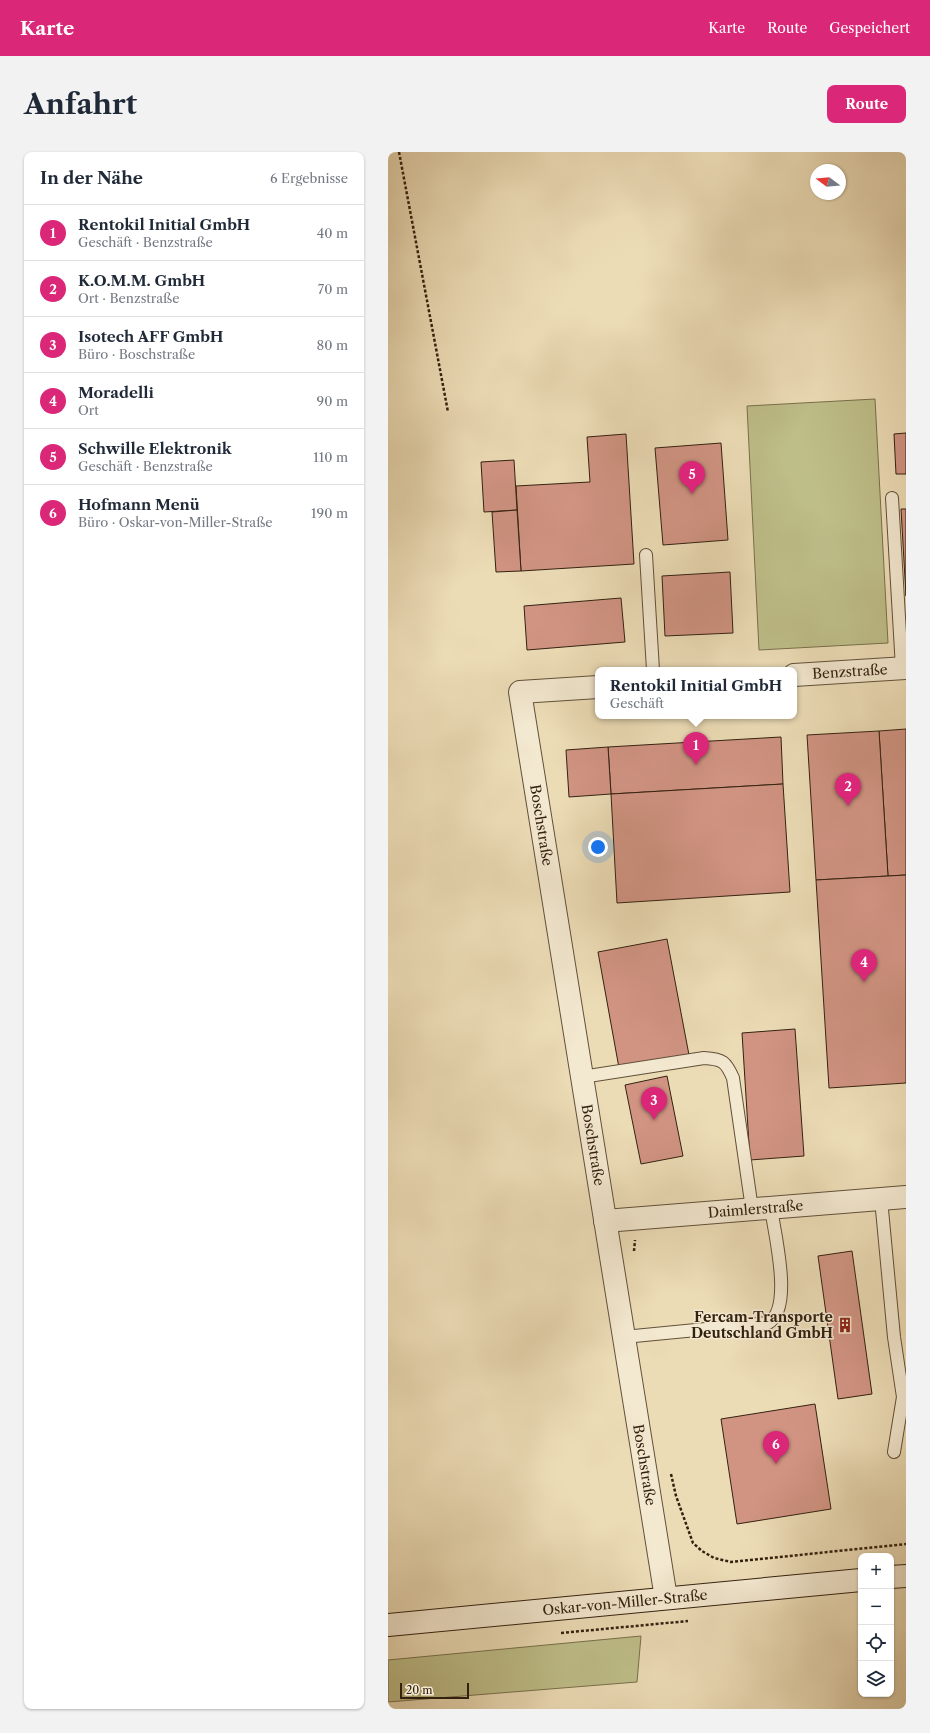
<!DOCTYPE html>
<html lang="de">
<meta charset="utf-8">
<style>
:root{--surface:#fff;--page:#f2f2f3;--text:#1f2937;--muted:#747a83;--line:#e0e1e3;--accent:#db2777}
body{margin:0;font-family:"Libre Caslon Text",serif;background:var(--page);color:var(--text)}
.controls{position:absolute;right:12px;bottom:12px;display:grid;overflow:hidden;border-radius:8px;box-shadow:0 1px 3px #0004}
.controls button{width:36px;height:36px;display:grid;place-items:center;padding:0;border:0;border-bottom:1px solid var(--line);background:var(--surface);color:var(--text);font:20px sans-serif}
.compass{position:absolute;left:422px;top:12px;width:36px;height:36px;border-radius:50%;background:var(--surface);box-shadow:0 1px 3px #0004;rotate:286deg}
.scale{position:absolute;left:12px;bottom:10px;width:69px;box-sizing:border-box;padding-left:4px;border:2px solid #332110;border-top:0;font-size:11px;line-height:14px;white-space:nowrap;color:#332110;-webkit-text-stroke:3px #f3e8d0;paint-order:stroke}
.you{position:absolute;left:210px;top:695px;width:14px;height:14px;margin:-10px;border:3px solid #fff;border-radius:50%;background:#1a73e8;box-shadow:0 0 0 6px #1a73e833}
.badge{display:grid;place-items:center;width:26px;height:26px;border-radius:50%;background:var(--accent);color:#fff;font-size:13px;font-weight:700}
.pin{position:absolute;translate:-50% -33px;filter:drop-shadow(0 1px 2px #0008)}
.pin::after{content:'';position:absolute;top:21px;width:14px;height:12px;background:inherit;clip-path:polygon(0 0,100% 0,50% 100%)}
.popup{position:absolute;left:207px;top:515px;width:202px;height:52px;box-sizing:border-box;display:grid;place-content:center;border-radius:8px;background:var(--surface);filter:drop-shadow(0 1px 3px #0005);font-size:13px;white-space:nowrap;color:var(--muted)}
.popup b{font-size:15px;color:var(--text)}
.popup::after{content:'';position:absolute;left:50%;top:100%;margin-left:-8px;border:8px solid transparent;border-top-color:var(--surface)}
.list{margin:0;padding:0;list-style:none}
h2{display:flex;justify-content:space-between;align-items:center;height:52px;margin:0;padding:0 16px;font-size:17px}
h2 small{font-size:13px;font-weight:400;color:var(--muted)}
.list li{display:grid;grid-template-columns:26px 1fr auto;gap:12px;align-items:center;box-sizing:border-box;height:56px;padding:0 16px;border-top:1px solid var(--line)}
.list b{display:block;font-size:15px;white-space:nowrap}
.list p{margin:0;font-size:13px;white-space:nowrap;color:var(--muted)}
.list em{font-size:13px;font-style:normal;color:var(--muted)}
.icon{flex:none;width:22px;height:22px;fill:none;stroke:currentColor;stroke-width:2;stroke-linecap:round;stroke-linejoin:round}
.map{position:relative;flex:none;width:518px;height:1557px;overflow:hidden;border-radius:8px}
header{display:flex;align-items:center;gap:24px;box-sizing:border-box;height:56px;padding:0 20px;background:var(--accent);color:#fff}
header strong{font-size:19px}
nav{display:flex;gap:22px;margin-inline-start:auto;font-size:14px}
.intro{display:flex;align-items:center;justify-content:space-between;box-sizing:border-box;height:96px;padding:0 24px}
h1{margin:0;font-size:28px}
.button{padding:10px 18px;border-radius:8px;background:var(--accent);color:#fff;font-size:14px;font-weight:700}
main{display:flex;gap:24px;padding:0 24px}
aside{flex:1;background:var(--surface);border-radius:8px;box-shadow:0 1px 3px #0004}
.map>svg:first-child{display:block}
.green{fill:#bebe89;stroke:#78704c}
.building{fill:#d19483;stroke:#332110}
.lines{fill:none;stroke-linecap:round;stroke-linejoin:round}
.service-casing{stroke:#61503a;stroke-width:14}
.minor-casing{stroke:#61503a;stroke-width:24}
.secondary-casing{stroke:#332110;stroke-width:24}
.path{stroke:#332110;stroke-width:2.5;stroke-dasharray:3 2;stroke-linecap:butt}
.service{stroke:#f3e8d0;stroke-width:12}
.minor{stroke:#f3e8d0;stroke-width:22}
.secondary{stroke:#f3e8d0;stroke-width:22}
.labels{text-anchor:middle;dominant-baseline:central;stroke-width:3;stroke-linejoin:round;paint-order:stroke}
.street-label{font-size:14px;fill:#332110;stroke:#f3e8d0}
.poi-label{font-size:14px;font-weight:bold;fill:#332110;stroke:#f3e8d0;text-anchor:end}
</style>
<header>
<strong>Karte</strong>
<nav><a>Karte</a><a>Route</a><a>Gespeichert</a></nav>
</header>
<div class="intro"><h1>Anfahrt</h1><a class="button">Route</a></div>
<main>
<aside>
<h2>In der Nähe<small>6 Ergebnisse</small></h2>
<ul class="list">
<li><span class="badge">1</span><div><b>Rentokil Initial GmbH</b><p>Geschäft · Benzstraße</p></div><em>40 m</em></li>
<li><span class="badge">2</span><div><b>K.O.M.M. GmbH</b><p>Ort · Benzstraße</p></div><em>70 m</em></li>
<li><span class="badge">3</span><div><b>Isotech AFF GmbH</b><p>Büro · Boschstraße</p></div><em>80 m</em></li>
<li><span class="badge">4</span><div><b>Moradelli</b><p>Ort</p></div><em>90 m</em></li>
<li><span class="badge">5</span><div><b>Schwille Elektronik</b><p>Geschäft · Benzstraße</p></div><em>110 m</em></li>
<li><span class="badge">6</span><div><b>Hofmann Menü</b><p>Büro · Oskar-von-Miller-Straße</p></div><em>190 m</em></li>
</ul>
</aside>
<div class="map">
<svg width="518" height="1557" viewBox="0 0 518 1557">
<rect width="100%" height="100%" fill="#ecdcb6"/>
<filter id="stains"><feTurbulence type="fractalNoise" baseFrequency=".005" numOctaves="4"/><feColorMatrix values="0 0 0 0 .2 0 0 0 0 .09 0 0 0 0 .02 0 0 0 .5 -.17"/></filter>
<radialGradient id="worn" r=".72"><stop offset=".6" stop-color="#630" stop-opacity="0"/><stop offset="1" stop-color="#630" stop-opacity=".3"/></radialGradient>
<!-- green -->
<g class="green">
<polygon points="487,247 500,491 371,498 359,254"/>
<polygon points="253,1484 249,1530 0,1550 0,1508"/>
</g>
<!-- building -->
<g class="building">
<polygon points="518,281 518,322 508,322 506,282"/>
<polygon points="238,282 246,412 133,419 128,334 202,330 199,285"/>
<polygon points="333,291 340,388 275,393 267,296"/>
<polygon points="126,308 129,358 96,360 93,310"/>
<polygon points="513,357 518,357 518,444"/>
<polygon points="129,358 133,419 108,420 104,360"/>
<polygon points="342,420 345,481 277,484 274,424"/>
<polygon points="233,446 237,490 139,498 136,454"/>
<polygon points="518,577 518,723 500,724 491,579"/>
<polygon points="491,579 500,724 428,728 419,583"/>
<polygon points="393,585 395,632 223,642 220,595"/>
<polygon points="220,595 223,642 181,645 178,598"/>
<polygon points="395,632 402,740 229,751 223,642"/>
<polygon points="518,723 518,931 441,936 428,728"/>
<polygon points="279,787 301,903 231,916 210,800"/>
<polygon points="407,877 416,1004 362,1008 354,881"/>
<polygon points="279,924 295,1004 253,1012 237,933"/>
<polygon points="464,1099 484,1242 450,1247 430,1104"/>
<polygon points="427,1252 443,1357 349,1372 333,1267"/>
</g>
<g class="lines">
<defs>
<g id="service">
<polyline points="504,346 514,516"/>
<polyline points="258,403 265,518"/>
<path d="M194 925 316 906C335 907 338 910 345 926L364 1057"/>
<polyline points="493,1047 506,1185 515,1245 506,1300"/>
<path d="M236 1185 380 1171C406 1157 386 1080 383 1056"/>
</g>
<g id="minor">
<path id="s1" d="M406 523 518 516"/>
<path id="s2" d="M210 535 132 540 278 1446"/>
<path id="s3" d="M217 1069 518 1045"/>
</g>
<g id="secondary">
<polyline points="503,1425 518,1424"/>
<path id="s4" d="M0 1473 473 1428"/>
</g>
</defs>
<!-- service casing -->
<use href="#service" class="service-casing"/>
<!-- minor casing -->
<use href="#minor" class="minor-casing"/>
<!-- secondary casing -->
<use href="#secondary" class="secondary-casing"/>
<!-- path -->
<g class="path">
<polyline points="11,0 60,260"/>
<polyline points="246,1099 247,1088"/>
<polyline points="283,1322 288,1344 305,1391 314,1399 326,1406 343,1410 518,1392"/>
<polyline points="173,1481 300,1469"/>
</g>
<!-- service -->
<use href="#service" class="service"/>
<!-- minor -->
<use href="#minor" class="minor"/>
<!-- secondary -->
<use href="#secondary" class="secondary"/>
</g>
<!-- icons -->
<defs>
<symbol id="building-bare" viewBox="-9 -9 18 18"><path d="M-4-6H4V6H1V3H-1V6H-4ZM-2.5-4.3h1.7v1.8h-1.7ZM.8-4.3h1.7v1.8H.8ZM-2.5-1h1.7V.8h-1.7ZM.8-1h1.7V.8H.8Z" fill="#8f2418" stroke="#f3e8d0" stroke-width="2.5" paint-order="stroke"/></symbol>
</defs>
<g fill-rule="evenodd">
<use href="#building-bare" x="446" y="1162" width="22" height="22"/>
</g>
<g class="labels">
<!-- street labels -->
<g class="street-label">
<text stroke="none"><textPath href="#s1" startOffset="56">Benzstraße</textPath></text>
<text stroke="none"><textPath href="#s2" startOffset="213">Boschstraße</textPath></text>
<text stroke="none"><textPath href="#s2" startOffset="537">Boschstraße</textPath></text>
<text stroke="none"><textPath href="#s3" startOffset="151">Daimlerstraße</textPath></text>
<text stroke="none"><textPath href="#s2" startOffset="861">Boschstraße</textPath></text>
<text stroke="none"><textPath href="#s4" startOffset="238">Oskar-von-Miller-Straße</textPath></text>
</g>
<!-- poi labels -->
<g class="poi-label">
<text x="445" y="1165">Fercam-Transporte<tspan x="445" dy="16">Deutschland GmbH</tspan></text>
</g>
</g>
<rect width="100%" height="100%" filter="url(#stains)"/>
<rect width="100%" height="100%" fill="url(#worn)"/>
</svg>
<div class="controls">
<button>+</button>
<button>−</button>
<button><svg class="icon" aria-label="locate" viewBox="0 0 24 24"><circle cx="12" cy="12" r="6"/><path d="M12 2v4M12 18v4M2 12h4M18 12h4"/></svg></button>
<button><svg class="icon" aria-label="layers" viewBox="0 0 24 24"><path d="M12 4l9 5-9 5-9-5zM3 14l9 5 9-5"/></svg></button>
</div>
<svg class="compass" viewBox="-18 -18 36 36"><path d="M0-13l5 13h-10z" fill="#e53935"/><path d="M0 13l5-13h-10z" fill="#747a83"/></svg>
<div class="scale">20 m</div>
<div class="you"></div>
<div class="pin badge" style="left:308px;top:613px">1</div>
<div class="popup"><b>Rentokil Initial GmbH</b>Geschäft</div>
<div class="pin badge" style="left:460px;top:654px">2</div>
<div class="pin badge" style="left:266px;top:968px">3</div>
<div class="pin badge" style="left:476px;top:830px">4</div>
<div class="pin badge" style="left:304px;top:342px">5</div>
<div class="pin badge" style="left:388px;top:1312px">6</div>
</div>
</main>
